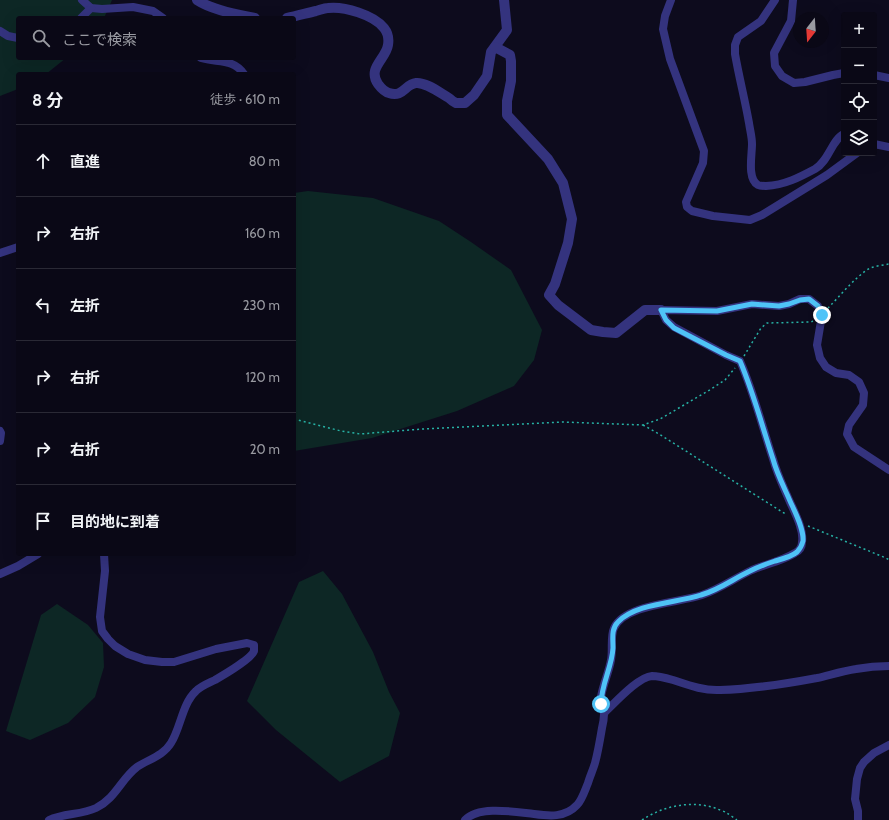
<!DOCTYPE html>
<html lang="ja">
<meta charset="utf-8">
<style>
:root{--surface:#0a0816;--page:#181623;--text:#f1f3f6;--muted:#999aa1;--line:#2a2935}
body{margin:0;font-family:Cabin,"Noto Sans JP",sans-serif;background:var(--page);color:var(--text)}
.controls{position:absolute;right:12px;top:12px;display:grid;overflow:hidden;border-radius:4px;box-shadow:0 4px 16px #0002}
.controls button{width:36px;height:36px;display:grid;place-items:center;padding:0;border:0;border-bottom:1px solid var(--line);background:var(--surface);color:var(--text);font:20px sans-serif}
.compass{position:absolute;left:793px;top:12px;width:36px;height:36px;border-radius:50%;background:var(--surface);box-shadow:0 4px 16px #0002;rotate:197deg}
.stop{position:absolute;width:12px;height:12px;margin:-9px;border:3px solid #4fc3f7;border-radius:50%;background:#fff}
.stop.end{background:#4fc3f7;border-color:#fff;box-shadow:0 1px 4px #0008}
.list{margin:0;padding:0;list-style:none}
h2{display:flex;justify-content:space-between;align-items:center;height:52px;margin:0;padding:0 16px;font-size:17px}
h2 small{font-size:13px;font-weight:400;color:var(--muted)}
.list li{display:grid;grid-template-columns:26px 1fr auto;gap:12px;align-items:center;box-sizing:border-box;height:72px;padding:0 16px;border-top:1px solid var(--line)}
.list b{display:block;font-size:15px;white-space:nowrap}
.list em{font-size:13px;font-style:normal;color:var(--muted)}
.icon{flex:none;width:22px;height:22px;fill:none;stroke:currentColor;stroke-width:2;stroke-linecap:round;stroke-linejoin:round}
.map{position:relative;flex:none;width:889px;height:820px;overflow:hidden}
.search{position:absolute;background:var(--surface);box-shadow:0 4px 16px #0002;left:16px;top:16px;width:280px;height:44px;display:flex;align-items:center;gap:10px;box-sizing:border-box;padding:0 14px;border-radius:4px;color:var(--muted);font-size:15px}
.panel{position:absolute;background:var(--surface);box-shadow:0 4px 16px #0002;left:16px;top:72px;width:280px;height:484px;border-radius:4px}
.map>svg:first-child{display:block}
.green{fill:#0d2725}
.lines{fill:none;stroke-linecap:round;stroke-linejoin:round}
.path{stroke:#27b2a5;stroke-width:1.5;stroke-dasharray:2 3;stroke-linecap:butt}
.minor{stroke:#34337e;stroke-width:8}
.tertiary{stroke:#34337e;stroke-width:10}
.route{stroke:#4fc3f7;stroke-width:5}
</style>
<div class="map">
<svg width="889" height="820" viewBox="0 0 889 820">
<rect width="100%" height="100%" fill="#0d0b1d"/>
<!-- green -->
<g class="green">
<polygon points="0,0 112,0 104,18 18,18 18,58 66,58 46,74 18,74 18,89 0,96"/>
<polygon points="308,191 373,198 439,221 471,242 511,270 542,330 534,360 514,386 457,411 372,438 294,451 294,193"/>
<polygon points="323,571 342,594 373,652 389,692 400,713 389,756 340,782 276,730 247,701 299,582"/>
<polygon points="57,604 88,625 103,643 104,667 95,697 68,723 30,740 6,731 41,615"/>
</g>
<g class="lines">
<!-- path -->
<g class="path">
<path d="M828 308C840 296 855 277 870 268 876 266 883 265 889 264"/>
<polyline points="744,356 761,328 767,323 811,322 813,321"/>
<polyline points="294,419 341,431 360,434 422,429 562,422 643,425 660,419 708,391 725,380 735,368"/>
<polyline points="643,425 659,434 787,515"/>
<polyline points="808,526 886,558 889,560"/>
<path d="M642 820C663 806 691 800 715 808 719 810 724 811 727 813 730 815 734 818 737 820"/>
</g>
<!-- minor -->
<g class="minor">
<polyline points="82,0 91,8 102,9 133,7 153,11 163,18"/>
<polyline points="671,0 665,16 663,29 670,59 704,151 703,163 686,202 687,207 692,211 713,216 750,220 762,215 827,175 857,153"/>
<path d="M775 0 761 21 738 37 735 45V54C739 77 745 100 749 123 750 130 752 137 752 144 752 155 747 179 758 185 760 186 763 186 766 186 785 185 800 177 815 169 829 161 832 139 844 134"/>
<polyline points="793,0 791,21 774,53 775,66 782,76 794,83 805,82 833,75 844,73"/>
<polyline points="81,18 91,8"/>
<polyline points="0,31 8,36 18,38"/>
<path d="M201 58C217 63 233 58 244 74"/>
<polyline points="874,75 889,78"/>
<polyline points="874,144 889,147"/>
<polyline points="0,253 18,247"/>
<polyline points="0,431 1,433 0,441"/>
<polyline points="0,574 18,566 38,554"/>
<path d="M604 713C615 703 638 677 652 676 659 676 666 678 673 680 688 685 704 691 720 690 753 689 785 684 817 678 830 675 843 671 856 669 867 667 878 666 889 666"/>
<path d="M49 820C64 813 81 815 96 808 116 798 121 779 137 767 149 759 163 756 171 743 181 727 182 704 196 691 201 686 209 683 215 680 225 674 234 669 243 662 247 659 252 656 254 651 254 649 254 647 254 645L247 643 216 649 174 662H162L145 660 128 654 115 646 108 639 102 631 100 617 105 571 104 554"/>
<path d="M465 820C479 805 515 812 534 814 549 816 565 818 577 805 582 800 585 790 588 783 590 776 593 770 595 763 598 752 600 740 602 728 603 724 604 719 604 714 604 708 600 704 601 697 603 684 609 672 611 660 613 650 610 637 614 628 625 604 679 603 702 595 720 589 735 578 752 570 766 564 782 561 795 553 799 551 802 547 802 542 804 530 795 513 790 502 784 488 777 474 773 459 762 426 754 393 740 361L726 355 674 327 666 320 661 310 717 311 752 304 779 306 789 304 800 299H809L818 306 822 315 817 345 820 358 826 367 836 373 849 375 859 382 864 393 863 405 849 425 847 434 854 447 889 470"/>
<polyline points="858,820 858,811 855,799 857,779 860,768 864,762 874,753 889,745"/>
</g>
<!-- tertiary -->
<g class="tertiary">
<path d="M197 0C212 10 238 15 255 18"/>
<path d="M287 18C297 16 307 13 316 11 320 10 324 8 328 8 344 6 374 15 384 28 388 33 389 39 388 45 386 59 367 68 378 84 381 88 385 92 389 93 403 98 405 84 416 83 426 82 440 93 449 98 451 100 454 102 456 103 459 103 463 103 465 103L474 95 487 76 491 52 507 30 504 0"/>
<polyline points="495,47 510,55 511,61 511,81 507,101 507,115 548,159 563,183 572,219 568,243 555,284 549,295 558,305 591,330 603,332 616,333 645,310 661,310"/>
</g>
</g>
<g class="lines">
<!-- route -->
<path class="route" d="M601 704C601 685 612 667 613 648 613 638 611 629 618 622 636 603 677 603 701 595 719 590 733 579 750 571 758 567 766 564 775 561 782 559 791 557 797 552 800 549 802 545 803 541 804 529 795 512 790 501 784 487 777 474 773 459 762 426 754 394 740 361L726 355 674 328 666 320 661 310 717 311 752 304 779 306 789 304 800 300 809 299 818 306 822 315"/>
</g>
</svg>
<div class="controls">
<button>+</button>
<button>−</button>
<button><svg class="icon" aria-label="locate" viewBox="0 0 24 24"><circle cx="12" cy="12" r="6"/><path d="M12 2v4M12 18v4M2 12h4M18 12h4"/></svg></button>
<button><svg class="icon" aria-label="layers" viewBox="0 0 24 24"><path d="M12 4l9 5-9 5-9-5zM3 14l9 5 9-5"/></svg></button>
</div>
<svg class="compass" viewBox="-18 -18 36 36"><path d="M0-13l5 13h-10z" fill="#e53935"/><path d="M0 13l5-13h-10z" fill="#999aa1"/></svg>
<div class="stop" style="left:601px;top:704px"></div>
<div class="stop end" style="left:822px;top:315px"></div>
<div class="search"><svg class="icon" aria-label="search" viewBox="0 0 24 24"><circle cx="10" cy="10" r="6"/><path d="M15 15l6 6"/></svg>ここで検索</div>
<section class="panel">
<h2>8 分<small>徒歩 · 610 m</small></h2>
<ul class="list">
<li><svg class="icon" aria-label="ahead" viewBox="0 0 24 24"><path d="M12 20V5M6 11l6-6 6 6"/></svg><div><b>直進</b></div><em>80 m</em></li>
<li><svg class="icon" aria-label="right" viewBox="0 0 24 24"><path d="M7 20v-9h11M14 6l5 5-5 5"/></svg><div><b>右折</b></div><em>160 m</em></li>
<li><svg class="icon" aria-label="left" viewBox="0 0 24 24"><path d="M17 20v-9H6M10 6l-5 5 5 5"/></svg><div><b>左折</b></div><em>230 m</em></li>
<li><svg class="icon" aria-label="right" viewBox="0 0 24 24"><path d="M7 20v-9h11M14 6l5 5-5 5"/></svg><div><b>右折</b></div><em>120 m</em></li>
<li><svg class="icon" aria-label="right" viewBox="0 0 24 24"><path d="M7 20v-9h11M14 6l5 5-5 5"/></svg><div><b>右折</b></div><em>20 m</em></li>
<li><svg class="icon" aria-label="arrive" viewBox="0 0 24 24"><path d="M6 21V4h12l-3 4 3 4H6"/></svg><div><b>目的地に到着</b></div></li>
</ul>
</section>
</div>
